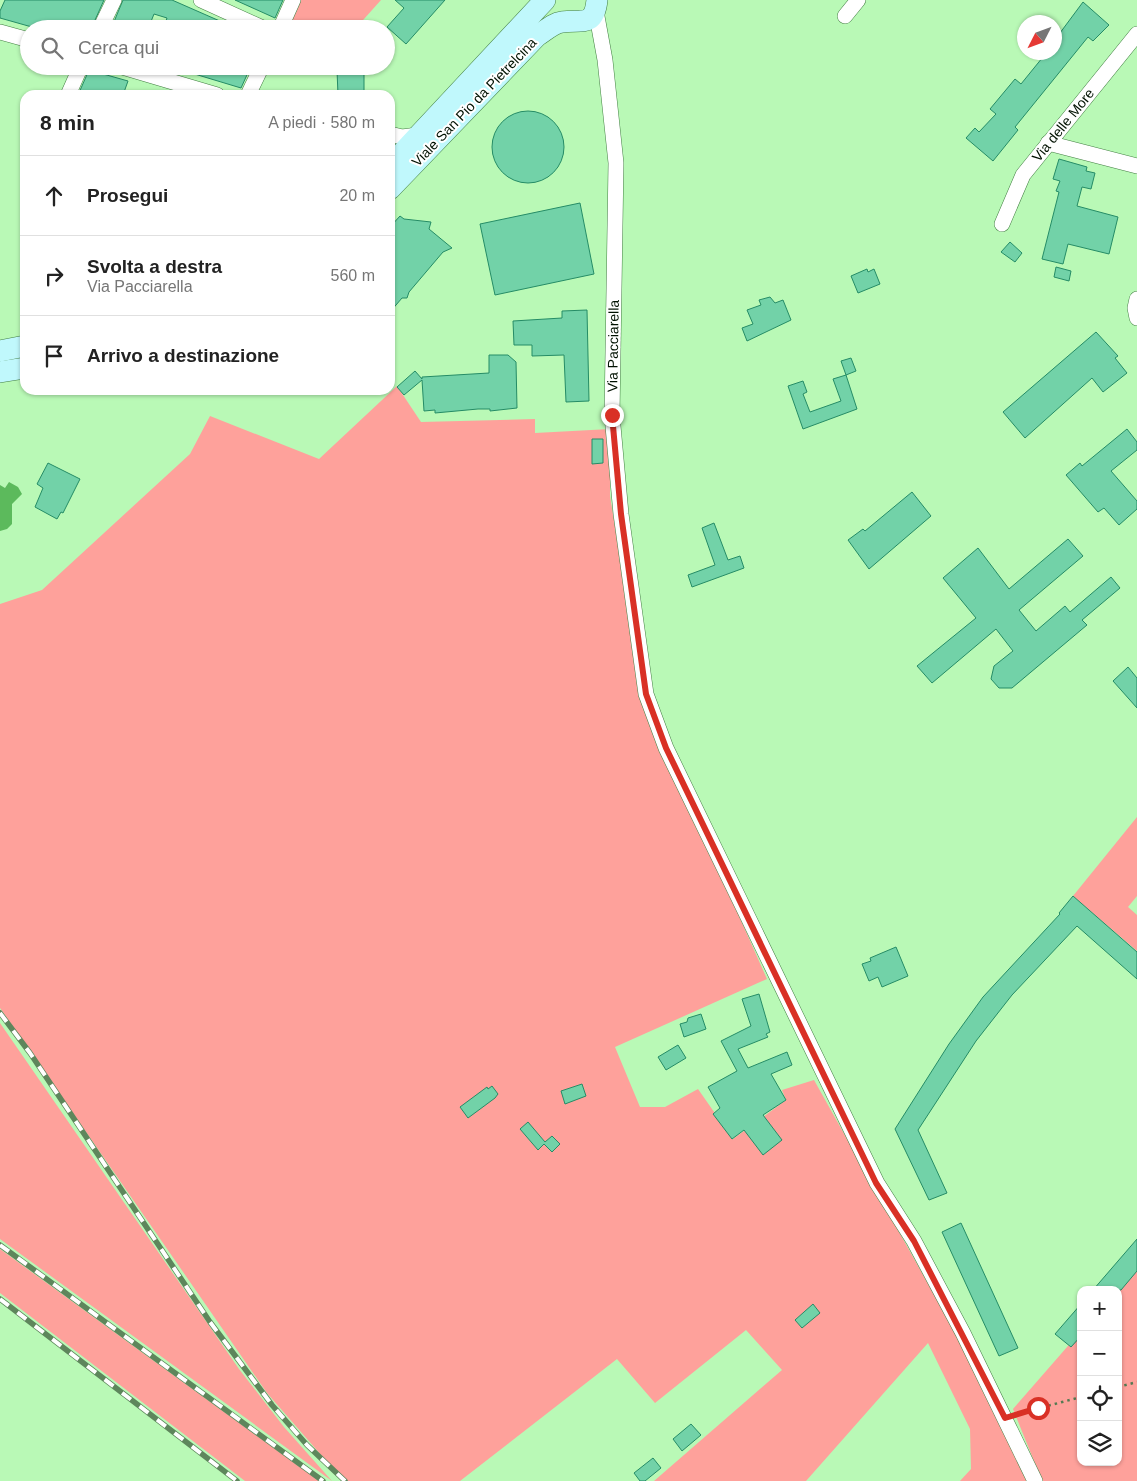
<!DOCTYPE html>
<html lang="it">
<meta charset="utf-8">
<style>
:root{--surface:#fff;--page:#f6f6f6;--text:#222;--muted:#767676;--line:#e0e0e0}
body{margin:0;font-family:Helvetica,sans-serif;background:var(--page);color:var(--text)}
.controls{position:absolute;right:15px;bottom:15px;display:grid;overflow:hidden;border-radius:10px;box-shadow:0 1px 4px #0004}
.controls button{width:45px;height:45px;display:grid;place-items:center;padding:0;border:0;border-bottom:1px solid var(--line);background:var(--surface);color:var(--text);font:25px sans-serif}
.compass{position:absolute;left:1017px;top:15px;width:45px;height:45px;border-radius:50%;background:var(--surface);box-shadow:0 1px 4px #0004;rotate:228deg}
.stop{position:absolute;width:15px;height:15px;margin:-11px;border:4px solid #d93025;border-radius:50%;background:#fff}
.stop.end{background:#d93025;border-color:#fff;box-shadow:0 1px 5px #0008}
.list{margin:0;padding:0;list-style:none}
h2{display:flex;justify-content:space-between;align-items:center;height:65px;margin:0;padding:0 20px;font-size:21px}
h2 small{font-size:16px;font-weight:400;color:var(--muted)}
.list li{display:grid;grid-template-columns:32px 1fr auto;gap:15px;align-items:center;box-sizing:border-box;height:80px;padding:0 20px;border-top:1px solid var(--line)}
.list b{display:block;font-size:19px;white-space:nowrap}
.list p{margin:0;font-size:16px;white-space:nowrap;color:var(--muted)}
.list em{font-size:16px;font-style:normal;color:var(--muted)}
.icon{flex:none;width:28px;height:28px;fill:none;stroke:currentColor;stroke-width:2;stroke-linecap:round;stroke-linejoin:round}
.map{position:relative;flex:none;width:1137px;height:1481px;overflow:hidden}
.search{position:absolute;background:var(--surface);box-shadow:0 1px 4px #0004;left:20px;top:20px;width:375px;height:55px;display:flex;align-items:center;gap:12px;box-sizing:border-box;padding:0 18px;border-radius:28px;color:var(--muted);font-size:19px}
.panel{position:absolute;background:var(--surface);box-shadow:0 1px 4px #0004;left:20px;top:90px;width:375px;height:305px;border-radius:15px}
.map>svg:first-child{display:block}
.green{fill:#fea19b}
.water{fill:#5cba5c}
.building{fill:#72d2a8;stroke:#258c66}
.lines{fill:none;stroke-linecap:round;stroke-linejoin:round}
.minor-casing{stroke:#437f43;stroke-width:16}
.secondary-casing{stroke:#437f43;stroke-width:22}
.path{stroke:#547a52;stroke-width:2.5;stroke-dasharray:2.5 4;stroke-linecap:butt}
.minor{stroke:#fff;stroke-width:15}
.secondary{stroke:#c0f8fc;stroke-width:21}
.rail-casing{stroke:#5e865c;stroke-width:5.5}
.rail{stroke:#fff;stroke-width:4;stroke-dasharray:11;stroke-linecap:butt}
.route{stroke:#d93025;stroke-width:6}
.labels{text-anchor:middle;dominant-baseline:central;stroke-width:4;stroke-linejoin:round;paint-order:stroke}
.street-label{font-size:14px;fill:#010;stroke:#fff}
</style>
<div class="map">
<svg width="1137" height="1481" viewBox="0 0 1137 1481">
<rect width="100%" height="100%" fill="#b9f9b6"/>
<!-- green -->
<g class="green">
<polygon points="299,0 381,0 355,29 286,29"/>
<polygon points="397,386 421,422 535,419 535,433 610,429 610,496 644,702 767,979 615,1047 640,1107 665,1107 698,1089 733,1139 786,1100 782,1090 814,1080 978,1373 1028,1481 960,1481 971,1469 970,1429 928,1343 806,1481 654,1481 782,1370 746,1330 655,1403 617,1359 460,1481 347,1481 335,1471 267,1393 0,1008 0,604 42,590 190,454 210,416 319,459"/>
<polygon points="1137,817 1137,896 1128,907 1137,915 1137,951 1073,896"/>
<polygon points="0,1023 239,1369 284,1427 332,1481 0,1239"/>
<polygon points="0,1249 319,1481 245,1481 0,1293"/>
<polygon points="1137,1268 1137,1481 1042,1481 1013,1409 1081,1331 1081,1462 1118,1462 1118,1290"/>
</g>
<!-- water -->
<polygon class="water" points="9,482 18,487 22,494 12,504 12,524 7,529 0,531 0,485 5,488"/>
<!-- building -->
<g class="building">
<polygon points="5,0 104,0 91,29 39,29 0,18 0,11"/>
<polygon points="123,0 172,0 238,29 163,29 167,18 154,14 148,29 111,29"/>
<polygon points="235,0 283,0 275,18"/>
<polygon points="395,0 445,0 406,44 387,27 404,8"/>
<polygon points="1083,2 1109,25 1093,41 1088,37 1015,127 1018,130 993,161 966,138 975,128 979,132 996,114 990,109 1015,79 1021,84 1047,52 1054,52 1054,41"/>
<polygon points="178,66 251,66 241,88 178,69"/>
<polygon points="89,70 128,81 123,95 78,95"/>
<polygon points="337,70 364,70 364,95 338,95"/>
<circle cx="528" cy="147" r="36"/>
<polygon points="1059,159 1087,167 1086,171 1095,173 1091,189 1082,187 1077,206 1118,217 1109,254 1068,244 1063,264 1042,259 1059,192 1056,191 1060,181 1053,179"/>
<polygon points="580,203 594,274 495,295 480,224"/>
<polygon points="400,216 404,219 431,222 429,229 452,248 443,252 409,292 407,298 402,298 390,312 390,227"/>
<polygon points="1010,242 1022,253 1015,262 1001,252"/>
<polygon points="1056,267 1071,271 1069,281 1054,277"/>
<polygon points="867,269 868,272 874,269 880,284 858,293 851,276"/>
<polygon points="770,297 775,303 783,300 791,320 747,341 742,328 753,324 747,310 761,305 759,300"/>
<polygon points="587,310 589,401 566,402 564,355 532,356 532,345 514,345 513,321 562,318 562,311"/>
<polygon points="1096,332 1118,356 1115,358 1127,373 1103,392 1092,378 1025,438 1003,412"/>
<polygon points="489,355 508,355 516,362 517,408 490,411 490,409 478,409 435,413 435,410 424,411 422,380 404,395 397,387 415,371 422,379 422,377 489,373"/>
<polygon points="851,358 856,371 846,375 841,361"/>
<polygon points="846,375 857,409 803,429 788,386 803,381 807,392 803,394 810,412 841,401 833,379"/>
<polygon points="1127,429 1137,442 1137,450 1111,471 1137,501 1137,509 1119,525 1104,508 1098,512 1066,475 1080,463 1082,466"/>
<polygon points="592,439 603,439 603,463 592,464"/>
<polygon points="48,463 80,479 63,513 61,512 57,519 35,507 43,488 37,484"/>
<polygon points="912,492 931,516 869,569 848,540 863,529 865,531"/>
<polygon points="714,523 728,560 740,556 744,568 692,587 688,575 715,565 702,528"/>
<polygon points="1068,539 1083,556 1019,610 1036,631 1065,606 1070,612 1111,577 1120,588 1082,620 1087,625 1012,688 999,688 991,679 994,666 1013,651 996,629 932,683 917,666 976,618 943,578 978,548 1009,589"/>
<polygon points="1128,667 1137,678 1137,708 1113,681"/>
<polygon points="1073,896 1137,952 1137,979 1077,926 1012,995 976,1041 918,1130 947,1193 929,1200 895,1129 949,1044 983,997 1060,914 1059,913"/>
<polygon points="896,947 908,976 882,987 878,977 869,981 862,964 871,961 870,958"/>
<polygon points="759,994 770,1032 766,1034 768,1037 738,1049 748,1068 787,1052 792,1065 771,1074 786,1100 763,1115 782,1140 763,1155 744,1130 732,1139 713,1114 720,1108 708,1087 737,1071 721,1041 751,1026 742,999"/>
<polygon points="701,1014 706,1029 684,1037 680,1024 687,1022 688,1018"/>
<polygon points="678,1045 686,1058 666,1070 658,1057"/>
<polygon points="582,1084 586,1096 565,1104 561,1091"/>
<polygon points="492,1086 498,1094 495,1098 468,1118 460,1107 487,1087 488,1089"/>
<polygon points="528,1122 545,1142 552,1136 560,1144 552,1152 544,1144 538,1150 520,1129"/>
<polygon points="961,1223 1018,1348 999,1356 942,1232"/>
<polygon points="1137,1239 1137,1271 1121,1290 1093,1290"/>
<polygon points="813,1304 820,1313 802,1328 795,1320"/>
<polygon points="1081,1304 1081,1336 1071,1347 1055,1334"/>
<polygon points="691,1424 701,1435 682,1451 673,1439"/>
<polygon points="653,1458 661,1468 645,1481 640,1481 634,1473"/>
</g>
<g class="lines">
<defs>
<g id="minor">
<polyline points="201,0 265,29"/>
<polyline points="596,11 605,60 616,163 612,415 621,514 646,694 666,748 877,1183 914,1241 963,1333 1035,1481"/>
<polyline points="845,16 858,0"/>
<polyline points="100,29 114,0"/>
<polyline points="280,29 293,0"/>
<polyline points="0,32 29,40"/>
<polyline points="119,66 217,95"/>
<polyline points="68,95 81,66"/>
<polyline points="248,95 262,66"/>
<polyline points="390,134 402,137 418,135"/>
<polyline points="1048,143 1137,166"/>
<polyline points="1002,224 1023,175 1137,34"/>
<polyline points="1137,299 1135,308 1137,318"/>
</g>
<g id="secondary">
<polyline points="390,166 545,0"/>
<path d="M390 189 537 36C545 31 553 23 562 22 582 19 594 28 597 0"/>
<polyline points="0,351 25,346"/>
<polyline points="0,372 25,368"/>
</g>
</defs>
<!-- minor casing -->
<use href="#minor" class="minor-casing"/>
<!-- secondary casing -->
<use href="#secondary" class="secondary-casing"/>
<!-- path -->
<g class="path">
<polyline points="1118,1387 1137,1382"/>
<polyline points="1017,1414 1081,1397"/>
</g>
<!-- minor -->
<use href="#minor" class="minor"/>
<!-- secondary -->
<use href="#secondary" class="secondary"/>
<defs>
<g id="rail">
<polyline points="0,1013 30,1053 210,1322 272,1405 307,1445 345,1481"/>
<polyline points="0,1245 323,1481"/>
<polyline points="0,1299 237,1481"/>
</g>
</defs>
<!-- rail casing -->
<use href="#rail" class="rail-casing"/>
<!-- rail -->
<use href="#rail" class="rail"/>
</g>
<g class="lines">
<!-- route -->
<polyline class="route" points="612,415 621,514 646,694 666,748 876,1183 914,1241 1005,1418 1038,1408"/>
</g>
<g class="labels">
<!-- street labels -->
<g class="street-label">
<text transform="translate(474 102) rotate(-46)">Viale San Pio da Pietrelcina</text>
<text transform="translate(1063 125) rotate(-51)">Via delle More</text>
<text transform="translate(613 346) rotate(-89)">Via Pacciarella</text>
</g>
</g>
</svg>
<div class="controls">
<button>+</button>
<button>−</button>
<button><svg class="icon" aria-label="locate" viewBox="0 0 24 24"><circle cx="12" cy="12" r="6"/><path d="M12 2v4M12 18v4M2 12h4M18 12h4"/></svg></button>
<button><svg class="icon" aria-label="layers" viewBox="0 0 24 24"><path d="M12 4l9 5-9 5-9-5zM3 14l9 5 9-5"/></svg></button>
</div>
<svg class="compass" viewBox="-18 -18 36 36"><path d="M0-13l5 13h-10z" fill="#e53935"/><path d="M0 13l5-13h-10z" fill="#767676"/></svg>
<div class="stop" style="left:1038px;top:1408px"></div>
<div class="stop end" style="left:612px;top:415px"></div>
<div class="search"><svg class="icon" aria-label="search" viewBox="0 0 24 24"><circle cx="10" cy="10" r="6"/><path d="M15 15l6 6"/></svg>Cerca qui</div>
<section class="panel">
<h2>8 min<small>A piedi · 580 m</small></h2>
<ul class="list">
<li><svg class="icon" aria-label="ahead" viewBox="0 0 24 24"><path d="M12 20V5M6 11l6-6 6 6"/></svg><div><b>Prosegui</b></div><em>20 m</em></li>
<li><svg class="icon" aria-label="right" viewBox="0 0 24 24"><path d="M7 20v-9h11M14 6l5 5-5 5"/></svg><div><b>Svolta a destra</b><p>Via Pacciarella</p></div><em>560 m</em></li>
<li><svg class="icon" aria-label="arrive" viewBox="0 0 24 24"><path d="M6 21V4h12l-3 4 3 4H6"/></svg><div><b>Arrivo a destinazione</b></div></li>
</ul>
</section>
</div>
